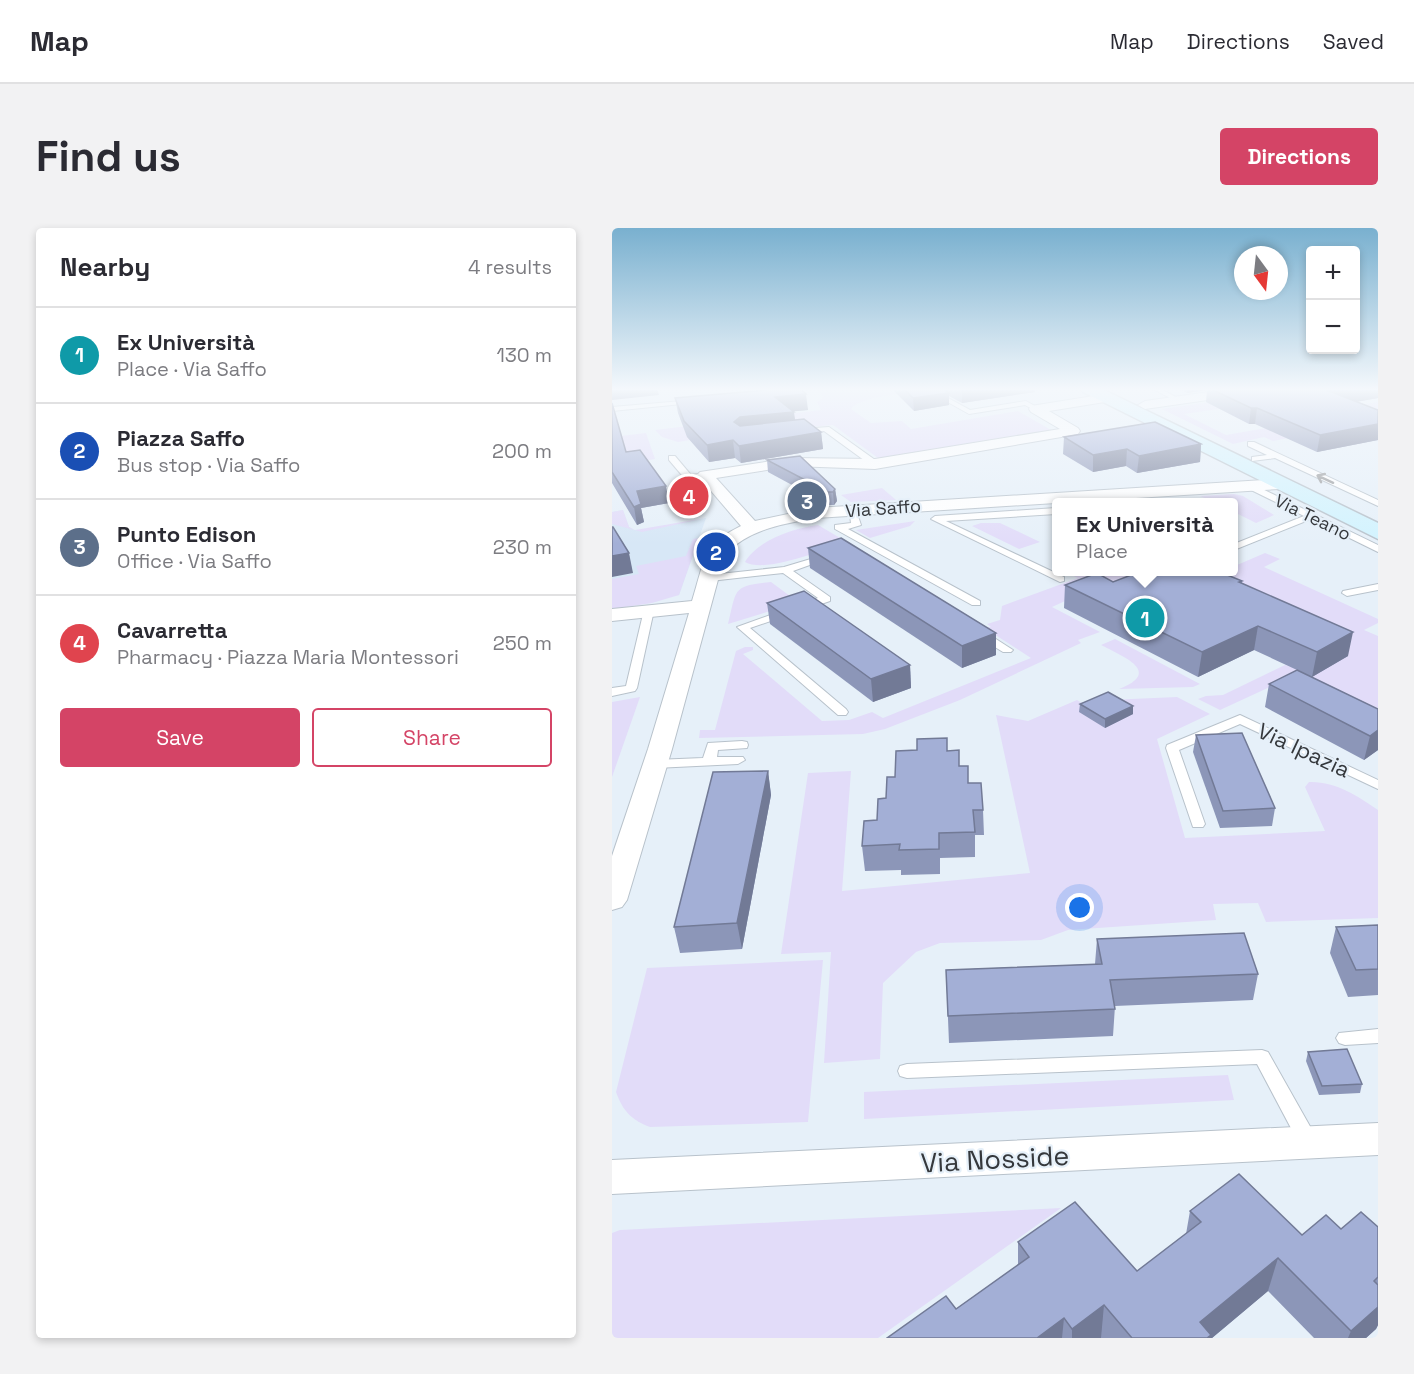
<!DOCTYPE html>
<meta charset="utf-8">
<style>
:root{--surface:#fff;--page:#f2f2f3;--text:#2b2b33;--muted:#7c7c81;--line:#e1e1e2;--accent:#d44466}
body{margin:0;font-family:"Space Grotesk",sans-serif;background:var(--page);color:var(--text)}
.controls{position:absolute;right:18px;top:18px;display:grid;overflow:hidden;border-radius:6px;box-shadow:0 3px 9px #0003}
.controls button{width:54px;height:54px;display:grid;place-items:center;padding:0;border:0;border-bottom:2px solid var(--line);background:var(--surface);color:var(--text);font:30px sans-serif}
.compass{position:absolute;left:622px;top:18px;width:54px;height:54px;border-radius:50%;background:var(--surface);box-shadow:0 3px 9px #0003;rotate:165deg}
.you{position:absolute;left:468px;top:680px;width:21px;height:21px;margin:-15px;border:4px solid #fff;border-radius:50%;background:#1a73e8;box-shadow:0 0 0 9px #1a73e833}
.badge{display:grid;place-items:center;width:39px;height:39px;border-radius:50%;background:var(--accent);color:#fff;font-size:20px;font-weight:700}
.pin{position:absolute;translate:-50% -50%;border:3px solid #fff;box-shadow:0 2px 6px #0006}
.popup{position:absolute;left:440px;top:270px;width:186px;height:78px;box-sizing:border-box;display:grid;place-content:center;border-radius:6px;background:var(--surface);filter:drop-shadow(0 2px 4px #0005);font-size:20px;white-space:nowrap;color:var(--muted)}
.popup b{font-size:22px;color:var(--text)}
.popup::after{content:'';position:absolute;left:50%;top:100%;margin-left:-12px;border:12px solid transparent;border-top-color:var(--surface)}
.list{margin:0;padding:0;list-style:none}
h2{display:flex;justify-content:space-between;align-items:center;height:78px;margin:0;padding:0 24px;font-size:26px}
h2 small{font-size:20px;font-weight:400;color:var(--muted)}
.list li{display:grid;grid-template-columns:39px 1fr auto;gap:18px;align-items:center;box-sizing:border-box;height:96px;padding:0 24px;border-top:2px solid var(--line)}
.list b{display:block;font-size:22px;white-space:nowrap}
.list p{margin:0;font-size:20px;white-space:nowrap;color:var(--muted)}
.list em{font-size:20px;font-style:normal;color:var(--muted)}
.actions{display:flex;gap:12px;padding:18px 24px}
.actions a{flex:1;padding:14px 0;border:2px solid var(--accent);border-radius:6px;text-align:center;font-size:21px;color:var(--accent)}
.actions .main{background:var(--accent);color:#fff}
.map{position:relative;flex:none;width:766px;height:1110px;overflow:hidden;border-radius:6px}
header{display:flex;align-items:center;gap:36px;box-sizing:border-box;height:84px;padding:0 30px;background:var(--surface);border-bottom:2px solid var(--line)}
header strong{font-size:28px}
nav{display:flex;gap:33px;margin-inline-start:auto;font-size:21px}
.intro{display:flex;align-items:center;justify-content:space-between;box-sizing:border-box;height:144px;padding:0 36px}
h1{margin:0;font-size:42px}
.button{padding:15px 27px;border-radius:6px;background:var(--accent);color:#fff;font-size:21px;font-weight:700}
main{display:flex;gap:36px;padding:0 36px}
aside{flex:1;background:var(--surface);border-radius:6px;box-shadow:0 3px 9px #0003}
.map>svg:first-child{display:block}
.built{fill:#d7e7f6}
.green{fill:#e2dcf9}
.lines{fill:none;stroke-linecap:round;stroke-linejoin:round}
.lane-casing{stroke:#b8c2cb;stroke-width:2}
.street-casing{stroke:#b8c2cb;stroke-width:2}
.secondary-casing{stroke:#b8c2cb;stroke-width:3}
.lane{fill:#fff;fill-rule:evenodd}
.street{fill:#fff;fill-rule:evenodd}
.secondary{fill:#d2f3fe;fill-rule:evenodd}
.wall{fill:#8c96b8}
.shaded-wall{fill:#727a96}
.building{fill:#a3afd6;stroke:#727a96;stroke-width:1.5}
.oneway{stroke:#9a9c9e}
.labels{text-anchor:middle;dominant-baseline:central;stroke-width:4.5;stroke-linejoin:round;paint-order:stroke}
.far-street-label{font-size:18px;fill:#35383c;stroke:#e6f0f9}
.street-label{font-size:22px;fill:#35383c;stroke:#e6f0f9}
.near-street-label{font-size:27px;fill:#35383c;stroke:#e6f0f9}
</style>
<header>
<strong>Map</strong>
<nav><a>Map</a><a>Directions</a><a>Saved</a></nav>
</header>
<div class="intro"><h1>Find us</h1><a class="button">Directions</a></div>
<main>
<aside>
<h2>Nearby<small>4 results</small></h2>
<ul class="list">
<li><span class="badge" style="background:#0f9aa8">1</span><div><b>Ex Università</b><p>Place · Via Saffo</p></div><em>130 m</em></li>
<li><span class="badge" style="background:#1a4fb4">2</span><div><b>Piazza Saffo</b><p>Bus stop · Via Saffo</p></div><em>200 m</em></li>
<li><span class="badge" style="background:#5c6f8a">3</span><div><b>Punto Edison</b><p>Office · Via Saffo</p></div><em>230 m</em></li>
<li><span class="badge" style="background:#e0444e">4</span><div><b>Cavarretta</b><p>Pharmacy · Piazza Maria Montessori</p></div><em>250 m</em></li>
</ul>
<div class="actions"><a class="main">Save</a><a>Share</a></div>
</aside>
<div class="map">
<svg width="766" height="1110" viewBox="0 0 766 1110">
<rect width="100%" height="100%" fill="#e6f0f9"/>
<!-- built -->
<polygon class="built" points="11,282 17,299 22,302 30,302 94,290 67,367 0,374 0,284"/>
<!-- green -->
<g class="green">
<path d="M206 161H328C309 164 248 167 239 181L259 195 290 193 299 201 406 183 439 202 266 230 221 197 115 206 66 214 50 209 43 202 209 182 205 174 211 170Z"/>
<polygon points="687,161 741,178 766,174 766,195 762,194 661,213 652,209 621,216 550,181 661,165 634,177 572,186 614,207 736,186"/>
<polygon points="34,205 43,231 0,238 0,209"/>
<polygon points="270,260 284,272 239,274 229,267"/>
<polygon points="622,266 631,268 662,287 644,295 622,284 622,274 602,274 588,268"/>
<polygon points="11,282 17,299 23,302 94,290 30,304 0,296 0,284"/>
<polygon points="303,293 298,298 258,310 244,302"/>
<polygon points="369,295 388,295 428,314 407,321 360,298"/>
<path d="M206 297 235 314C212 321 154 346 133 334 146 312 182 300 206 297Z"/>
<polygon points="87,310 67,367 40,375 0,381 0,351 27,346 24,338 74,328 81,311"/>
<polygon points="653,325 668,331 652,339 766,391 766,395 752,402 766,408 766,480 756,479 686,446 608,482 586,471 594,468 611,467 673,437 679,439 690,433 464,368 440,379 488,404 466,412 469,415 348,472 273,501 251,506 87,510 88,502 103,502 124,423 133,419 141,419 141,422 131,426 210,493 237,492 260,484 271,490 419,430 371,399 379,399 375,396 388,392 390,378 466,350 453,344 622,344 622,335 625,337"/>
<path d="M159 354 182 371 194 372 116 396C125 360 120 358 159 354Z"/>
<path d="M503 411 588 456 581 459 507 461C552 444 510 428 489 417Z"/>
<polygon points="28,469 0,549 0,474"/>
<path d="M565 469 598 486 545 511 573 610 713 603 693 559 697 554C723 553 746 568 766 582V690L654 694 646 675 601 676 604 692 456 702 429 712 328 715 304 724 271 755 268 831 212 835 219 724 169 726 196 545 239 543 230 663 418 645 384 487 416 493 465 472 478 480 496 472Z"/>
<path d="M211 732 196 894 38 899C19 892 11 883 4 864L35 740Z"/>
<polygon points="616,847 622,872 252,891 252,864"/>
<polygon points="449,980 266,1110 0,1110 0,1005 8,1002"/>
</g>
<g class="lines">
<defs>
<g id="lane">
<polygon points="541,161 549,161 569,172 564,173"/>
<polygon points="332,170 336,170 358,182 414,173 428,181 422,182 413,177 357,186 332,172"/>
<polygon points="82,172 80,175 0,183 0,179"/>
<polygon points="217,199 266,234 266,238 260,238 212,203 189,205 185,203 189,201"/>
<polygon points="636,214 642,214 766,272 766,278 663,230 640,233 640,229 655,227 636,218"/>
<polygon points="57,228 63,228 79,247 93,245 97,247 74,252 57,232"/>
<polygon points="636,254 766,317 766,324 699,291 622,322 622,316 692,288 633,259 633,255"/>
<polygon points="237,280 244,282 249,297 236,301 368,373 368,377 360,377 223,301 223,297 239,295"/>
<polygon points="444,280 444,286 334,293 452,349 452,353 448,354 319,291 323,288"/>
<polygon points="212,327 220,329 181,343 218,369 218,373 138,400 234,481 236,484 234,487 226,487 125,399 206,370 171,345 98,353 93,350 98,347 172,339"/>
<polygon points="766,356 766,362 735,368 730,365 731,363"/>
<polygon points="37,379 42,382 25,460 23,463 0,468 0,460 14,458 32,382"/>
<polygon points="369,403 373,404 401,422 399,424 391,424 365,408 365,404"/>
<polygon points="628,487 766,552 766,561 628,496 567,522 593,596 591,599 581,599 554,520 555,517"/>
<polygon points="130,513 135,514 136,517 135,520 106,522 105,529 131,529 133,532 126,536 43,540 36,536 43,532 91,530 96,515"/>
<polygon points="766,801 766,815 733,817 727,815 724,810 727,805"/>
<polygon points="650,822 656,824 704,909 707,915 704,921 697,923 690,921 645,836 295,850 288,848 286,843 288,838 295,836"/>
</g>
<g id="street">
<polygon points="618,161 650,161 644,165 533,181 526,177 533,173"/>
<path d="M494 166 500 170 499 173 437 183 466 200 468 203 466 206 461 207 263 241 180 238 104 250 143 293 204 280 667 251 675 256 667 261 204 290C170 296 138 301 113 326L60 521 15 672 10 679 0 682V628L36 521 77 385 0 393V381L80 373C92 335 90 317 129 298L88 250 85 247 88 244 180 230 263 231 448 201 419 184 417 181 419 178Z"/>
<polygon points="766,895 766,927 0,966 0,932"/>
</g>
<polygon id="secondary" points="469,161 490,161 766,295 766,311 471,164"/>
</defs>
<!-- lane casing -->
<use href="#lane" class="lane-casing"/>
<!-- street casing -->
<use href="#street" class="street-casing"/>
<!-- secondary casing -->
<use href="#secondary" class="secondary-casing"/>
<!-- lane -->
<use href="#lane" class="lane"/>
<!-- street -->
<use href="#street" class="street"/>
<!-- secondary -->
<use href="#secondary" class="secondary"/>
</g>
<!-- wall -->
<g class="wall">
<polygon points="143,161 189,161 196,182 181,183 183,192 209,204 211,221 129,235 123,230 97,234 75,209 66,185 63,170 145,163"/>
<polygon points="280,161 423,161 423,164 350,175 337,168 337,177 302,183"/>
<polygon points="568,161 766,161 766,170 744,174 766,182 766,212 705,224 643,196 637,196 594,174 595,162 575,165"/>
<polygon points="0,175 14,224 57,275 29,280 32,294 25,297 0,255"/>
<polygon points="452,209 589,216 588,234 525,245 514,238 481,244 451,226"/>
<polygon points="155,232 223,261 225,273 222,277 217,277 156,244"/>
<polygon points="196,320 384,405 384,427 350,440 198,340"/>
<polygon points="630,353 630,355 736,428 700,449 766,481 766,522 752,532 653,479 657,456 685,442 642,422 586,449 452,380 453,357 501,354"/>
<polygon points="155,375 298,437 299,460 261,474 158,396"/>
<polygon points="468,476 521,486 493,500 467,484"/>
<polygon points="584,507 663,580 660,598 608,600 581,524"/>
<polygon points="305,522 335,523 347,538 371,582 372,607 363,607 363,629 328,630 328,646 289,647 289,642 253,643 250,618 265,592 283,549"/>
<polygon points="156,543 159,567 130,721 68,725 62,699"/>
<polygon points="766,697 766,767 736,769 718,725 724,699"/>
<polygon points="485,711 646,746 641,772 503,778 501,808 337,815 334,742 483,736"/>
<polygon points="696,824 750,856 748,865 707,867 694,833"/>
<polygon points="578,983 690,1007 729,1001 766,999 766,1097 764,1101 754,1110 702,1110 656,1063 600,1110 275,1110 344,1081 406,1037 406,1014 525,1043 574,1006"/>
</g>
<!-- shaded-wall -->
<g class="shaded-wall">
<polygon points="0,161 45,161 47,167 0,172"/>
<polygon points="361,161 423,161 423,164 350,175 350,163"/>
<polygon points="575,161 595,161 595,162 575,165"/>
<polygon points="731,161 766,161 766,170 714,179 717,163"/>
<polygon points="337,165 337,177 302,183 301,170"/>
<polygon points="194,166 196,182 165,185 163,169"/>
<polygon points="639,180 645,180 643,196 637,196"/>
<polygon points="182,184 184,200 130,206 122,194 128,189"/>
<polygon points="766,196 766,212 705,224 708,207"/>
<polygon points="209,204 211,221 129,235 127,218"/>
<polygon points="121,212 123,230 97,234 95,217"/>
<polygon points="589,216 588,234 525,245 527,228"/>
<polygon points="515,221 514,238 481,244 481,227"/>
<polygon points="54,258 57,275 29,280 32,294 25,297 22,279 25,263"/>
<polygon points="223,261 225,273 222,277 221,264"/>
<polygon points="17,325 21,345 0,349 0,328"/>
<polygon points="646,398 642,422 586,449 590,424"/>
<polygon points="741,404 736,428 700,449 705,424"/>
<polygon points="384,405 384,427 350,440 350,418"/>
<polygon points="298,437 299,460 261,474 259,451"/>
<polygon points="521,478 521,486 493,500 493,491"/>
<polygon points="766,502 766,522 752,532 758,508"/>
<polygon points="156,543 159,567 130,721 125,695"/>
<polygon points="666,1030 656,1063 600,1110 584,1110 588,1094"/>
<polygon points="492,1077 489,1110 460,1110 460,1101"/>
<polygon points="766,1079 766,1097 764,1101 754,1110 736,1110 739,1103"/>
<polygon points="452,1090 450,1110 425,1110"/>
</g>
<!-- building -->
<g class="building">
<polygon points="153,161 189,161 194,166 163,169 182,184 128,189 122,194 128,198 192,191 209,204 127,218 121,212 95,217 72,193 63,170 154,162"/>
<polygon points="292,161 331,161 337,165 301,170"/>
<polygon points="347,161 361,161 350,163"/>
<polygon points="599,161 731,161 717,163 766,182 766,196 708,207 645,180 639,180"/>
<polygon points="0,175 14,224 28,222 54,258 25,263 29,276 22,279 0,244"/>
<polygon points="543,194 589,216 527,228 515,221 481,227 452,209"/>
<polygon points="188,228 223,261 221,264 216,264 155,232"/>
<polygon points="0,299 1,299 17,325 0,328"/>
<polygon points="229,310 384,405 350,418 196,320"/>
<polygon points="527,344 608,344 630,353 627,354 741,404 705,424 646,398 590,424 453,357 485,345 501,354"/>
<polygon points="192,363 298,437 259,451 155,375"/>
<polygon points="685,442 766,481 766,502 758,508 657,456"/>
<polygon points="496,464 521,478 493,491 468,476"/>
<polygon points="630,505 663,580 611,583 584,507"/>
<polygon points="335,510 335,523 347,522 347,538 356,538 356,555 369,555 371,582 361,582 363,604 327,605 327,621 287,622 288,616 250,618 252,593 265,592 266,571 274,570 275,549 283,549 284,523 305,522 305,511"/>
<polygon points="156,543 125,695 62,699 101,544"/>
<polygon points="766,697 766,741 744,742 724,699"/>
<polygon points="632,705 646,746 498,752 503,781 336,788 334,742 490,736 485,711"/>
<polygon points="735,821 750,856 710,858 696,824"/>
<polygon points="627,946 690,1007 714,987 729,1001 749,984 766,999 766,1049 762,1053 766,1057 766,1079 739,1103 666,1030 588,1094 599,1107 595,1110 520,1110 492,1077 460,1101 452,1090 425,1110 275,1110 334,1068 344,1081 417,1029 406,1014 463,974 525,1043 589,994 578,983"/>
</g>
<!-- one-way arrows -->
<defs><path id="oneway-shaft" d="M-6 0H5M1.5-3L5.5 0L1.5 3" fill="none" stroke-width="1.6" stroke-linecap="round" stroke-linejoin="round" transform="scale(1.5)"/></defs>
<use class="oneway" href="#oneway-shaft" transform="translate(713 251) rotate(-155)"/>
<!-- sky -->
<linearGradient id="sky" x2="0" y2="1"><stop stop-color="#79b0cf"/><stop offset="0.51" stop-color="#f4f8fc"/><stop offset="1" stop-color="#f4f8fc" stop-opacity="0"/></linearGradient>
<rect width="766" height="316" fill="url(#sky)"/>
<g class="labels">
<!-- far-street labels -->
<g class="far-street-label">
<text transform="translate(271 280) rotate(-4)">Via Saffo</text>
<text transform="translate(701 289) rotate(26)">Via Teano</text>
</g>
<!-- street labels -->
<g class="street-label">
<text transform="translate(692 522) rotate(25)">Via Ipazia</text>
</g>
<!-- near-street labels -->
<g class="near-street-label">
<text transform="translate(383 931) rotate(-3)">Via Nosside</text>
</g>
</g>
</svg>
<div class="controls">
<button>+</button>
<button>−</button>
</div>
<svg class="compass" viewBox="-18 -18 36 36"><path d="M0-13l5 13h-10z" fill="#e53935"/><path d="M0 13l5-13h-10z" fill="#7c7c81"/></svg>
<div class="you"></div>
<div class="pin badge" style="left:533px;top:390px;background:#0f9aa8">1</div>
<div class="popup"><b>Ex Università</b>Place</div>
<div class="pin badge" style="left:104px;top:324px;background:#1a4fb4">2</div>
<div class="pin badge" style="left:195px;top:273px;background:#5c6f8a">3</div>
<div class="pin badge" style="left:77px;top:268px;background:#e0444e">4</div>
</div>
</main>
